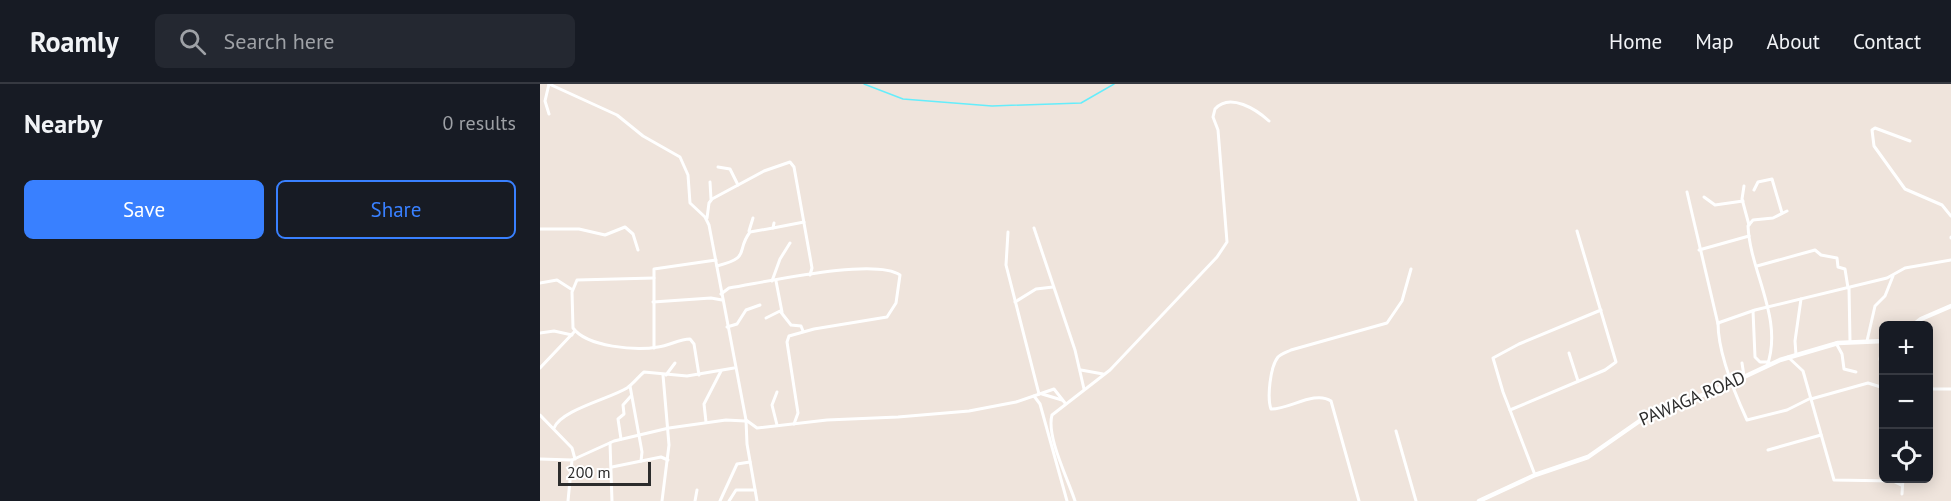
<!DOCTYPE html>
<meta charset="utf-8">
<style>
:root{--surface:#171b24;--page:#242831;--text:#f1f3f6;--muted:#9ea1a6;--line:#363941;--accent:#3980ff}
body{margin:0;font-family:"PT Sans",sans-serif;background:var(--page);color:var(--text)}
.controls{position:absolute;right:18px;bottom:18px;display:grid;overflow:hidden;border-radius:9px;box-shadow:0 3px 15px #0003}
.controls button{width:54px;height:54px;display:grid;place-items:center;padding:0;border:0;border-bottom:2px solid var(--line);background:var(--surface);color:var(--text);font:30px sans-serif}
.scale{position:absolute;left:18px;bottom:15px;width:93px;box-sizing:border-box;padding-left:6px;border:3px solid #2c2c2c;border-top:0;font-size:16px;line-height:21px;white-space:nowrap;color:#2c2c2c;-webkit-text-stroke:4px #fff;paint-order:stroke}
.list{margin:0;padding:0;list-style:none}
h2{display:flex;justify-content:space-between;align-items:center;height:78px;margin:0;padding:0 24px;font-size:26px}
h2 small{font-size:20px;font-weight:400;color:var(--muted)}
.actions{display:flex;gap:12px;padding:18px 24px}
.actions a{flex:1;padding:14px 0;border:2px solid var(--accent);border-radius:9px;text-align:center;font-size:21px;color:var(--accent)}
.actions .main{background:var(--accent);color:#fff}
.icon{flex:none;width:33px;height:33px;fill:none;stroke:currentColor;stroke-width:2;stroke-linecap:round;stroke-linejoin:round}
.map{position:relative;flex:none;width:1411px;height:417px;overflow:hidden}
header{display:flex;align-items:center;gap:36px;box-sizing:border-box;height:84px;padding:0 30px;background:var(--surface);border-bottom:2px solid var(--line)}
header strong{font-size:28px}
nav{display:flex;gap:33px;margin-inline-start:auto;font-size:21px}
.search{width:420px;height:54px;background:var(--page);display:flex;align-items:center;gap:15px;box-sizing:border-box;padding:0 21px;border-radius:9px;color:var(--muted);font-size:22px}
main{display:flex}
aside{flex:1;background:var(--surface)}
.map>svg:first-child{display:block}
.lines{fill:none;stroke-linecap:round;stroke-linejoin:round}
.stream{stroke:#65edfb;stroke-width:1.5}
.minor{stroke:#fff;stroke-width:3}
.secondary{stroke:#fff;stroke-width:4.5}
.labels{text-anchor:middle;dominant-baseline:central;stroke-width:4.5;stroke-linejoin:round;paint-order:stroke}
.street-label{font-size:18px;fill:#2c2c2c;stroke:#fff}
</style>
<header>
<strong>Roamly</strong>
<div class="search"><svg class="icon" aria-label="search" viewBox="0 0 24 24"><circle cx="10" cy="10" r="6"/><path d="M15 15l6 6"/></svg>Search here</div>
<nav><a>Home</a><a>Map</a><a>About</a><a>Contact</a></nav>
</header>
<main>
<aside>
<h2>Nearby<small>0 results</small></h2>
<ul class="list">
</ul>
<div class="actions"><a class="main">Save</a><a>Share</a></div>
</aside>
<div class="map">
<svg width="1411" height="417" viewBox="0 0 1411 417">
<rect width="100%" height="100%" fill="#efe4dc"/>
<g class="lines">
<!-- stream -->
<polyline class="stream" points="324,0 363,15 452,22 541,19 574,0"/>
<!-- minor -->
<g class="minor">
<polyline points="9,0 77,31 103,52 140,73 148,91 150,119 165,133 169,141 206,336 207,360 217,417"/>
<polyline points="9,30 5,17 9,0"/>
<polyline points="1370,57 1335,44 1332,46 1334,62 1365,105 1402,121 1411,132"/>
<polyline points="178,83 190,85 198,101"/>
<polyline points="170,98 171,115"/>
<polyline points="1204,102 1202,115 1209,141"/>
<polyline points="1214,106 1218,98 1232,95 1242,129"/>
<polyline points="1147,108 1178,240"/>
<polyline points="1164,113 1175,121 1203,117"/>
<polyline points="167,134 169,119 172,115 224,87 250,78 254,83 272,184 270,191"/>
<polyline points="233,144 264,138"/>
<polyline points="494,144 535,266 544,305"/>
<polyline points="0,145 39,145 65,151 85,143 93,150 98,166"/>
<polyline points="209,147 213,134"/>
<polyline points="468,148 466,181 499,310"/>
<polyline points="1411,153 1411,154"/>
<polyline points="1159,166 1209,152"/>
<path d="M177 182C212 173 195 168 210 148L233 144 234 139"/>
<polyline points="1217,182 1275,166 1281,171 1297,174 1298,183 1305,185 1308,204"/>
<path d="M114 194 37 196 32 208 33 244C47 263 96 267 118 263 129 262 139 255 150 255L154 260 159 291"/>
<polyline points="232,197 240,175 250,159"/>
<polyline points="236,197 242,228"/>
<polyline points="0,199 17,196 31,205"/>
<polyline points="1309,204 1310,257"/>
<path d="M181 210 189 204C222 199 334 173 360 191L356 219 347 233 274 245 249 252 247 258 258 329 254 340"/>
<polyline points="113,218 171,214 182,216"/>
<polyline points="475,218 496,205 513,203"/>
<polyline points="1213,227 1215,273 1220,278 1229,278"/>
<polyline points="226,234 240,227 251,241 261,242 263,247"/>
<polyline points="187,243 197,240 206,226 220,221"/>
<polyline points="0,249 14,247 32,251"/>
<polyline points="1327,257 1335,222 1345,212 1353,192"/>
<polyline points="1343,257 1340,275 1344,290"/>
<polyline points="1296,259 1302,270 1304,285 1316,288"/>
<polyline points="114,264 114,185 176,176"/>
<polyline points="1029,269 1038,297"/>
<polyline points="1256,271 1255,257 1261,215"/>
<polyline points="1248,273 1263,287 1294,396 1353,397 1361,401"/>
<polyline points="1202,279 1204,292"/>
<path d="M1227 282C1244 235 1210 188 1208 142L1213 136 1233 134 1247 127"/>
<polyline points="0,284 35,247"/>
<polyline points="541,286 563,290"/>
<polyline points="1388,288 1392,305 1411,305"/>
<polyline points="126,291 135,279"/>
<polyline points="90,302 102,368 101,377"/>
<polyline points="237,308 232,321 237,341"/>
<polyline points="502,310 522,316"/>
<polyline points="494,312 500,320 527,417"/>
<path d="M1271 314 1247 326 1207 336C1195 310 1178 268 1178 239L1215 226 1347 194 1365 184 1411 176"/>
<polyline points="1271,315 1328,299 1344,304"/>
<polyline points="970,326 1065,286 1076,278 1037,147"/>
<polyline points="0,331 32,364 35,375"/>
<polyline points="206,336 217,344 287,336 358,333 429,327 476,318 514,305 525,319"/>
<polyline points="166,338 164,320 181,287"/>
<path d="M14 344C21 326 69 315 87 304 93 300 98 293 104 288L147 292 194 284"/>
<polyline points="856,347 876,417"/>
<polyline points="81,355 78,335 84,330 83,321 91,312"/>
<polyline points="70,359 72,417"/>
<polyline points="1228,366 1281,351"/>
<polyline points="0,375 32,376 74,357 129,344 186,336 205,337"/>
<polyline points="72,383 121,373 128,376"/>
<polyline points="995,391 963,308 953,274 979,260 1061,226"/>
<polyline points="1362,410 1363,394"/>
<polyline points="28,417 32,376"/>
<polyline points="122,417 129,361 123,291"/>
<polyline points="155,417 157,406"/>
<polyline points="180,417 197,380 210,378"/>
<polyline points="189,417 196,406 215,406"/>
<path d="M535 417C528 395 506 352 512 331L570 286 677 173 687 158 678 46 673 33 675 25C690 8 717 26 729 37"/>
<path d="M819 417 791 317C775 306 748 326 731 325 727 314 730 283 738 273 741 270 747 268 751 266L847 239 862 217 871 185"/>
</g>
<!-- secondary -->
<g class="secondary">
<polyline points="1372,242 1381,235 1411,222"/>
<polyline points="939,417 995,391 1048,373 1111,329 1174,307 1240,276 1298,259 1344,257"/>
</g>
</g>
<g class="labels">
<!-- street labels -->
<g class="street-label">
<text transform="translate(1152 314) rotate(-23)">PAWAGA ROAD</text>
</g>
</g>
</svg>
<div class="controls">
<button>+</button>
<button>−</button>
<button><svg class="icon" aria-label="locate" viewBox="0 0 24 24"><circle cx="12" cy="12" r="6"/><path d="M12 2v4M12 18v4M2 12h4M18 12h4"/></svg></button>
</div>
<div class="scale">200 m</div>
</div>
</main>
